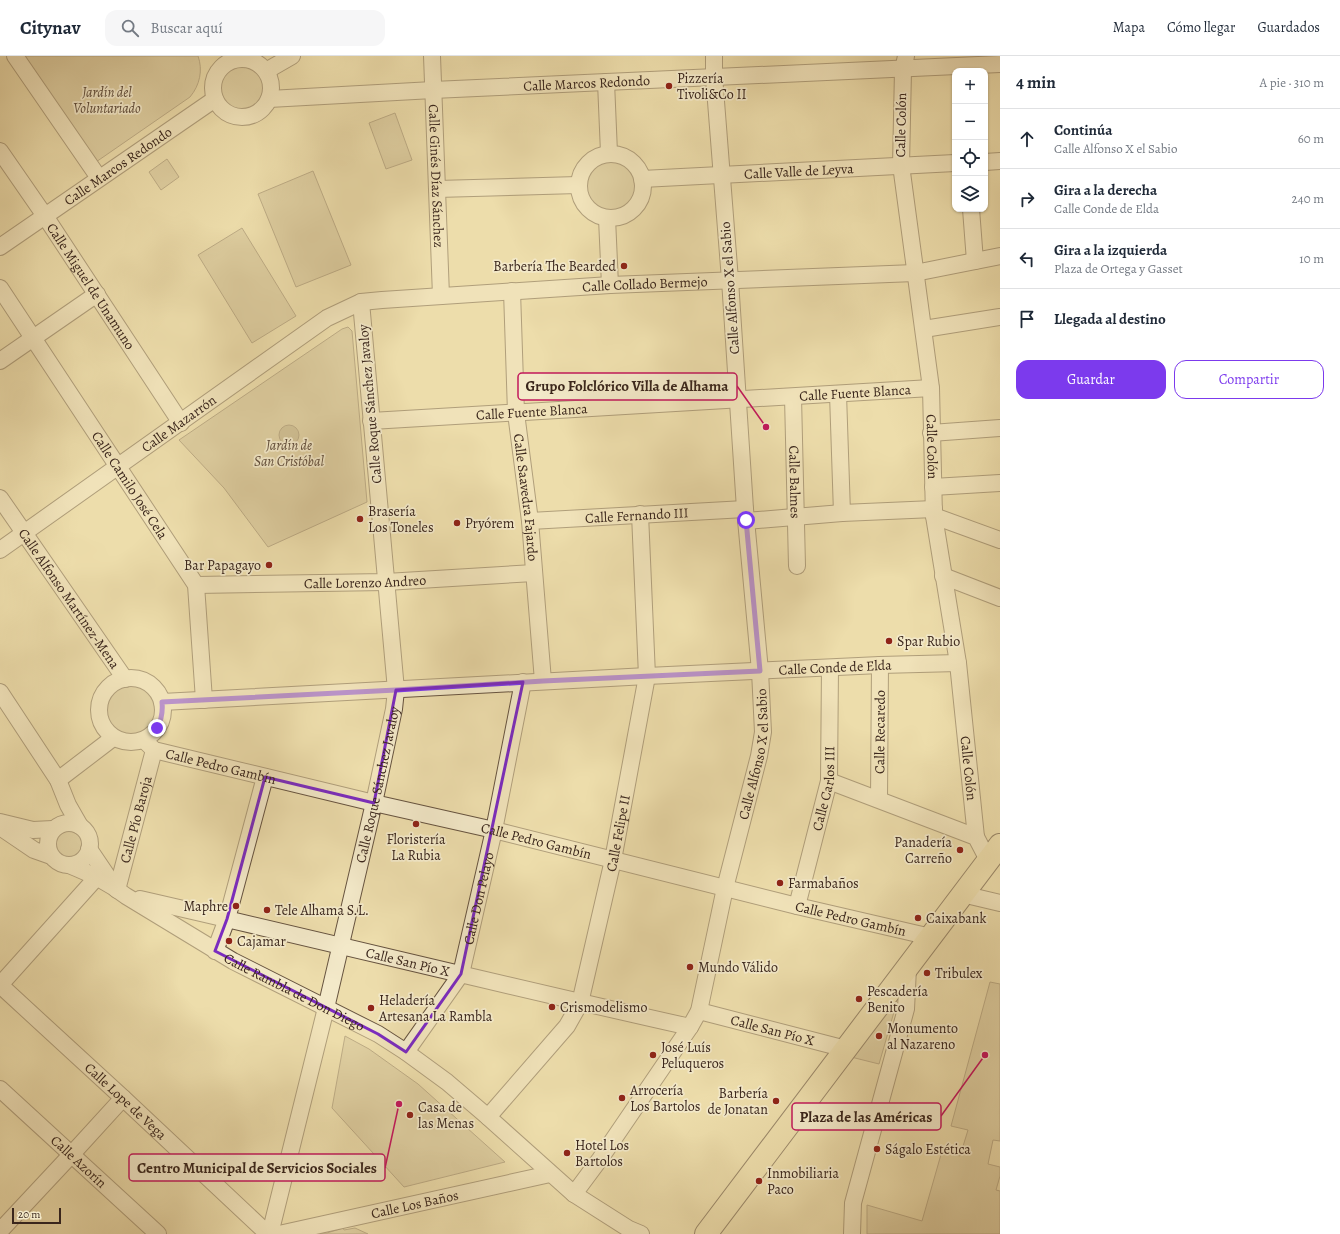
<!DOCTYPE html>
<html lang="es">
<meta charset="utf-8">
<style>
:root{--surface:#fff;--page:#f6f6f7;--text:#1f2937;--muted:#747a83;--line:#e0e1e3;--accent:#7c3aed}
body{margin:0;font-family:Alegreya,serif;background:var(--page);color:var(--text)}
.controls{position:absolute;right:12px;top:12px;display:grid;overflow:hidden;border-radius:8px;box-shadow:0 1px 3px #0004}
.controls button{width:36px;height:36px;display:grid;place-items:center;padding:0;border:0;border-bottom:1px solid var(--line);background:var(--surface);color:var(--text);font:20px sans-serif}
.scale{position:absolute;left:12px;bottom:10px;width:49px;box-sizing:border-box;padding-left:4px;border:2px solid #3a261c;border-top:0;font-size:11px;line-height:14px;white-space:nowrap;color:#3a261c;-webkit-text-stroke:3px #f3e9c9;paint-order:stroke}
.stop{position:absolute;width:12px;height:12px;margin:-9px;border:3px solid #7c3aed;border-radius:50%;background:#fff}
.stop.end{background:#7c3aed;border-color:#fff;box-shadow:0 1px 4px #0008}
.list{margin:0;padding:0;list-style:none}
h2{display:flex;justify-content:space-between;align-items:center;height:52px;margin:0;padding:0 16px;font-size:17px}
h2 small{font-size:13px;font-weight:400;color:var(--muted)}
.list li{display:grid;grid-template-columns:26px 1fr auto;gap:12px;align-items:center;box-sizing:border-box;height:60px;padding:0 16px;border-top:1px solid var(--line)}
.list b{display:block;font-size:15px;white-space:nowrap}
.list p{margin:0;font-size:13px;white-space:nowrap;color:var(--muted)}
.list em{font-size:13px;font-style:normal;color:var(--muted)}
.actions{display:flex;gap:8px;padding:12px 16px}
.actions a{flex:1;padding:9px 0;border:1px solid var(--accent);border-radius:12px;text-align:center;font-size:14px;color:var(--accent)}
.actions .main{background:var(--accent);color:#fff}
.icon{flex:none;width:22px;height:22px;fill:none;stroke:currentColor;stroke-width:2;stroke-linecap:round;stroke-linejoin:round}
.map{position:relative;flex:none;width:1000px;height:1178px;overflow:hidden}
header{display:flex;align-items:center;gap:24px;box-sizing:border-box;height:56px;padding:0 20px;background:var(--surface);border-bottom:1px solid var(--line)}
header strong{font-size:19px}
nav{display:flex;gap:22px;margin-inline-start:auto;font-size:14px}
.search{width:280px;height:36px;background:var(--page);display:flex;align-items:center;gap:10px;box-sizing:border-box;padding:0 14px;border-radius:12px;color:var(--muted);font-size:15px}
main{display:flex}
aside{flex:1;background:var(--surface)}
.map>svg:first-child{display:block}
.green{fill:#cfbe94;stroke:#847258}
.water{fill:#b09f7b;stroke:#816f55}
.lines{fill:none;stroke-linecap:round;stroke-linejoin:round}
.street-casing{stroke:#675440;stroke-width:18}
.primary-casing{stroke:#3a261c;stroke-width:24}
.street{stroke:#f3e9c9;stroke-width:16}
.primary{stroke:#edddac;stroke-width:22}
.route{stroke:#7c3aed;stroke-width:5}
.marked{fill:none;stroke:#7b2cbf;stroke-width:3;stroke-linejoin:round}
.poi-dot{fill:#8f2418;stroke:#f3e9c9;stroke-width:1.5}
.labels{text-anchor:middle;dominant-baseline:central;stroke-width:3.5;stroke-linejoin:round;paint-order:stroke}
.poi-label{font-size:14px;fill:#3a261c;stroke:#f3e9c9;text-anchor:start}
.street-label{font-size:14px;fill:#3a261c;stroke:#f3e9c9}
.park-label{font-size:14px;font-style:italic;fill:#5f4c3a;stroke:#f3e9c9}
.leader{fill:none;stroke:#c2185b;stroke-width:1.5}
.callout-dot{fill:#c2185b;stroke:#f3e9c9;stroke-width:1.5}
.callout{fill:#f3e9c9;stroke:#c2185b;stroke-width:1.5}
.callout-label{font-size:15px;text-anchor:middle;font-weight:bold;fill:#3a261c}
</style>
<header>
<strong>Citynav</strong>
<div class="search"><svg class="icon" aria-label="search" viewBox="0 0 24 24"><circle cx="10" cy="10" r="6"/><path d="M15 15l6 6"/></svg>Buscar aquí</div>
<nav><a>Mapa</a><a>Cómo llegar</a><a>Guardados</a></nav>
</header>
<main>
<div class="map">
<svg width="1000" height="1178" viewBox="0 0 1000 1178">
<rect width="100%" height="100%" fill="#edddac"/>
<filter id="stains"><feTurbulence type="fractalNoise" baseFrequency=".005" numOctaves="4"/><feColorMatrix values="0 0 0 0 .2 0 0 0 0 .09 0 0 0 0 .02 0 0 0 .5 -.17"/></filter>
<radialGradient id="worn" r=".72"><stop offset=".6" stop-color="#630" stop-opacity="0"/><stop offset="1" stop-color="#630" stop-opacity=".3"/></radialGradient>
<!-- green -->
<g class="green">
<path d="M23 0H198C203 14 200 29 190 41L96 106Z"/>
<circle cx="242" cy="32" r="24"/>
<polygon points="395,57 412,104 386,113 369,67"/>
<circle cx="611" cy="130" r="28"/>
<polygon points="167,103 179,121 161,134 149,116"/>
<polygon points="313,115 351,209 296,231 258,138"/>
<polygon points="242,172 296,260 252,287 198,199"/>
<polygon points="348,271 352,275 367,446 268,491 224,432 179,384 342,273"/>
<circle cx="131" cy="655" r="27"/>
<circle cx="69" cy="788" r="17"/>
<polygon points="990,926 1000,928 1000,1085 993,1084 988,1108 1000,1111 1000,1120 996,1134 1000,1135 1000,1178 867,1178 867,1149 922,1165 942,1095 960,1100 968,1074 951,1070"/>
<polygon points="890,952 892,953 894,956 879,1008 851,1001"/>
<polygon points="345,980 369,993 418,1028 505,1106 404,1131 332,1052"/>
<polygon points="343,1172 344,1174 355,1172 368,1178 308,1178 327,1177"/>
</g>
<!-- water -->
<circle class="water" cx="289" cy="379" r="10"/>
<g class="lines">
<defs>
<g id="street">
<polyline points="15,0 99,122"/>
<path id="s1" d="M432 0 441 240"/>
<path id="s2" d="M906 0 903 14 901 109 931 332 934 460 958 607 976 781"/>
<circle cx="242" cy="32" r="29"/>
<polyline points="266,15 292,0"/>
<polyline points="606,26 609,97"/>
<path id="s3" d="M269 43 433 34 1000 8"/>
<path id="s4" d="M0 95 45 160 181 367"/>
<circle cx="611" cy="130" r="32"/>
<polyline points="985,106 1000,105"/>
<path id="s5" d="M642 123 955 107"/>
<polyline points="437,133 578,129"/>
<polyline points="971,153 975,205"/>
<polyline points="607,162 610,229"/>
<path id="s6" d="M0 191 215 43"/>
<path id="s7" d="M0 232 196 529 204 644"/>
<path id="s8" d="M512 235 516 357 530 465 543 625"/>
<polyline points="924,273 1000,261"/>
<polyline points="0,305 97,238"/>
<polyline points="838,338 842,457"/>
<path id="s9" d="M793 341 797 510"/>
<path id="s10" d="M371 365 931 332"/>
<polyline points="931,377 1000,372"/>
<polyline points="933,431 1000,427"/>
<path id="s11" d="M0 442 125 623"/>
<polyline points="934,460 1000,484"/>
<path id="s12" d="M530 465 745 453"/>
<polyline points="746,465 842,457 934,453"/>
<path id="s13" d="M0 494 327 262 361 246 382 244 610 229 915 217 1000 200"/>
<polyline points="943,520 1000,542"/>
<path id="s14" d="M196 529 386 526 534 517"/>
<circle cx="131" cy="654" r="32"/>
<polyline points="0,636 58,724 68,749 80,770"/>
<path id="s15" d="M162 646 647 620 880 609 958 607"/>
<path id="s16" d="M144 684 154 694 374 747 494 774 797 850 931 881"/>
<polyline points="58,724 113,682"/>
<polyline points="829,725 976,781 988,804"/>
<path id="s17" d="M879 743 880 609"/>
<polyline points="0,766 33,774 53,773"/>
<circle cx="69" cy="788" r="21"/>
<polyline points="0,771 34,794 51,800"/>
<polyline points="89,793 112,827"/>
<path id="s18" d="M69 809C91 818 108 826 126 840L233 905 378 978 406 996 447 1026 488 1061 574 1138 629 1173 641 1178"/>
<path id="s19" d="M117 834 154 694"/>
<polyline points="962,838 1000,847"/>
<path id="s20" d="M140 843C324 885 506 930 690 971"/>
<path id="s21" d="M797 850 829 725 830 612"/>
<polyline points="215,895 227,863 265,721"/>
<path id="s22" d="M0 929 123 1042 268 1178"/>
<polyline points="0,929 97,821"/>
<path id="s23" d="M699 955 846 993"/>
<path id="s24" d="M406 996 461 918 494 774 523 626"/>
<path id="s25" d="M0 1033 158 1178"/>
<path id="s26" d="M488 1061 567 970 580 947 613 804 647 620 640 458"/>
<path id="s27" d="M574 1138 600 1103 690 971 699 955 725 832 759 700 763 676 760 615 745 453 730 224 714 20V0"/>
<polyline points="0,1175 71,1099 123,1042"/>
<path id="s28" d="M270 1178 326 952 374 747 394 653 396 634 361 246"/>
<path id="s29" d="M279 1178 550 1118"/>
<polyline points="852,1178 853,1147 906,953 908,912"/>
</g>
<polyline id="primary" points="706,1178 1000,789"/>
</defs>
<!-- street casing -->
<use href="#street" class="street-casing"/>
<!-- primary casing -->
<use href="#primary" class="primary-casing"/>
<!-- street -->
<use href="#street" class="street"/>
<!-- primary -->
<use href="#primary" class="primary"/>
</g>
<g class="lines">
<!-- route -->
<path class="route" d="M157 672C162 663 163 656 162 646L396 634 543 625 760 615 746 464"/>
</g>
<!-- marked area -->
<path d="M0 0H1000V1178H0ZM523 626 461 918 406 996 378 978 215 895 227 863 265 721 374 747 396 634Z" fill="#edddac" fill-opacity=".55" fill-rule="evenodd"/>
<path class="marked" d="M523 626 461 918 406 996 378 978 215 895 227 863 265 721 374 747 396 634Z"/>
<!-- markers -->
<g class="poi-dot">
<circle cx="669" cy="30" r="4"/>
<circle cx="624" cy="210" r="4"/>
<circle cx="360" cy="463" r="4"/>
<circle cx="457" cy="467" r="4"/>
<circle cx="269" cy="509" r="4"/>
<circle cx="889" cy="585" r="4"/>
<circle cx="416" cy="768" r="4"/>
<circle cx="960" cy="794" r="4"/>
<circle cx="780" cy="827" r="4"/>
<circle cx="236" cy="850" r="4"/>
<circle cx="267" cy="854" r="4"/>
<circle cx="918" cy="862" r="4"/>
<circle cx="229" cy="885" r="4"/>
<circle cx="690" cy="911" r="4"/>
<circle cx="927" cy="917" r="4"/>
<circle cx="859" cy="943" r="4"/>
<circle cx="552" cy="951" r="4"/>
<circle cx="371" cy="952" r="4"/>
<circle cx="879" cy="980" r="4"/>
<circle cx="653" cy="999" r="4"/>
<circle cx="622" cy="1042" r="4"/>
<circle cx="776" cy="1045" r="4"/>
<circle cx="410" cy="1059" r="4"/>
<circle cx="877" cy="1093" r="4"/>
<circle cx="567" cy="1097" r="4"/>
<circle cx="759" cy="1125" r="4"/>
</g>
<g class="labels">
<!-- poi labels -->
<g class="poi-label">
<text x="677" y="22">Pizzería<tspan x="677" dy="16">Tivoli&amp;Co II</tspan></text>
<text x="616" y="210" text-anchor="end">Barbería The Bearded</text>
<text x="368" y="455">Brasería<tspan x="368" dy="16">Los Toneles</tspan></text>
<text x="465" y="467">Pryórem</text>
<text x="261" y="509" text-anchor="end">Bar Papagayo</text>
<text x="897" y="585">Spar Rubio</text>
<text x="416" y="783" text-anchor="middle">Floristería<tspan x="416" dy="16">La Rubia</tspan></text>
<text x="952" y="786" text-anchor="end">Panadería<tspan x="952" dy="16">Carreño</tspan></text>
<text x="788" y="827">Farmabaños</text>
<text x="228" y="850" text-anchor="end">Maphre</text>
<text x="275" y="854">Tele Alhama S.L.</text>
<text x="926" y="862">Caixabank</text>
<text x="237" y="885">Cajamar</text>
<text x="698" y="911">Mundo Válido</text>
<text x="935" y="917">Tribulex</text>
<text x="867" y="935">Pescadería<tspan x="867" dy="16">Benito</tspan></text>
<text x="379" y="944">Heladería<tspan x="379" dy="16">Artesana La Rambla</tspan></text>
<text x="560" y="951">Crismodelismo</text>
<text x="887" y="972">Monumento<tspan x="887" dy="16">al Nazareno</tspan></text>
<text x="661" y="991">José Luís<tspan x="661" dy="16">Peluqueros</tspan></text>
<text x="630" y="1034">Arrocería<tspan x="630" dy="16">Los Bartolos</tspan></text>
<text x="768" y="1037" text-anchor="end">Barbería<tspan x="768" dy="16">de Jonatan</tspan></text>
<text x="418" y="1051">Casa de<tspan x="418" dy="16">las Menas</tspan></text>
<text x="575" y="1089">Hotel Los<tspan x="575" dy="16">Bartolos</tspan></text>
<text x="885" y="1093">Ságalo Estética</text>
<text x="767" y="1117">Inmobiliaria<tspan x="767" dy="16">Paco</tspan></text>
</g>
<!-- street labels -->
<g class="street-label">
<text stroke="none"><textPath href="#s3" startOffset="318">Calle Marcos Redondo</textPath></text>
<text transform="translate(901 69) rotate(-89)">Calle Colón</text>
<text stroke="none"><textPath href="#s6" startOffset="143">Calle Marcos Redondo</textPath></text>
<text stroke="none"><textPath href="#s5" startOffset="157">Calle Valle de Leyva</textPath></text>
<text stroke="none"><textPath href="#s1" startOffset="120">Calle Ginés Díaz Sánchez</textPath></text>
<text stroke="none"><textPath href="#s13" startOffset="723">Calle Collado Bermejo</textPath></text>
<text stroke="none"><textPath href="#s4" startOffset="163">Calle Miguel de Unamuno</textPath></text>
<text transform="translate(730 232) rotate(-94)">Calle Alfonso X el Sabio</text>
<text stroke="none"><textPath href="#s10" startOffset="485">Calle Fuente Blanca</textPath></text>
<text transform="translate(370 348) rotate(-95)">Calle Roque Sánchez Javaloy</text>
<text stroke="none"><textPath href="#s10" startOffset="161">Calle Fuente Blanca</textPath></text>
<text stroke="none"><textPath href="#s13" startOffset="219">Calle Mazarrón</textPath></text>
<text stroke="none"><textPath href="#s2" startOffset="393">Calle Colón</textPath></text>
<text stroke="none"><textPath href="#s9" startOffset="85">Calle Balmes</textPath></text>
<text stroke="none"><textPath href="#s7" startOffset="236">Calle Camilo José Cela</textPath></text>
<text stroke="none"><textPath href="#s8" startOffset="207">Calle Saavedra Fajardo</textPath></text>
<text stroke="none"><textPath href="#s12" startOffset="107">Calle Fernando III</textPath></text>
<text stroke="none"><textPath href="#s14" startOffset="169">Calle Lorenzo Andreo</textPath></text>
<text stroke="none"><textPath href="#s11" startOffset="122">Calle Alfonso Martínez-Mena</textPath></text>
<text stroke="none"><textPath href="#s15" startOffset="674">Calle Conde de Elda</textPath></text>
<text stroke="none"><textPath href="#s17" startOffset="67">Calle Recaredo</textPath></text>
<text stroke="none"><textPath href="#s27" startOffset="485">Calle Alfonso X el Sabio</textPath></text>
<text stroke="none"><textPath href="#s16" startOffset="83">Calle Pedro Gambín</textPath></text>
<text stroke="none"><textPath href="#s2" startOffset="717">Calle Colón</textPath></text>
<text stroke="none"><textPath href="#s28" startOffset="462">Calle Roque Sánchez Javaloy</textPath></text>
<text stroke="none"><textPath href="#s21" startOffset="121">Calle Carlos III</textPath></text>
<text stroke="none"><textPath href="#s19" startOffset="73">Calle Pío Baroja</textPath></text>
<text stroke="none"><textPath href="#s26" startOffset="321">Calle Felipe II</textPath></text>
<text stroke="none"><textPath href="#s16" startOffset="407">Calle Pedro Gambín</textPath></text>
<text stroke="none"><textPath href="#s24" startOffset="173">Calle Don Pelayo</textPath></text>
<text stroke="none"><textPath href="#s16" startOffset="731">Calle Pedro Gambín</textPath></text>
<text stroke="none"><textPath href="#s20" startOffset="275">Calle San Pío X</textPath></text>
<text stroke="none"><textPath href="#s18" startOffset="259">Calle Rambla de Don Diego</textPath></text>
<text stroke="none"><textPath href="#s23" startOffset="76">Calle San Pío X</textPath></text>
<text stroke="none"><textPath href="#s22" startOffset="171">Calle Lope de Vega</textPath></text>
<text stroke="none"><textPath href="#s25" startOffset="107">Calle Azorín</textPath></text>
<text stroke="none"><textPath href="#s29" startOffset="139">Calle Los Baños</textPath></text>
</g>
<!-- park labels -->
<g class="park-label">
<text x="107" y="36">Jardín del<tspan x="107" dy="16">Voluntariado</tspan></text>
<text x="289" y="389">Jardín de<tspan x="289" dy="16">San Cristóbal</tspan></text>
</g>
</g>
<!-- callouts -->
<path class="leader" d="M766 371L737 330M985 999L941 1060M399 1048L385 1112"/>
<g class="callout-dot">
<circle cx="766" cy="371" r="4"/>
<circle cx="985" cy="999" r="4"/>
<circle cx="399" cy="1048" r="4"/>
</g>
<g class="callout">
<rect x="518" y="317" width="219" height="27" rx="4"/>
<rect x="792" y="1047" width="149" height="27" rx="4"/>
<rect x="129" y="1098" width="256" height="27" rx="4"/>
</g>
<g class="callout-label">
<text x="627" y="335">Grupo Folclórico Villa de Alhama</text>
<text x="866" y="1066">Plaza de las Américas</text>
<text x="257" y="1117">Centro Municipal de Servicios Sociales</text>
</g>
<rect width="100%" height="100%" filter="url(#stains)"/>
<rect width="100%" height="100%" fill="url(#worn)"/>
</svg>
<div class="controls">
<button>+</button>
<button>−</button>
<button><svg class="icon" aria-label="locate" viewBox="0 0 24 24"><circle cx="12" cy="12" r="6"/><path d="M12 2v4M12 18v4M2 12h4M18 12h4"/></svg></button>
<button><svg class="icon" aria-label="layers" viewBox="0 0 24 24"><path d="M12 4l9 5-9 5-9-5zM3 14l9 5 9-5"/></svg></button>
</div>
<div class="scale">20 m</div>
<div class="stop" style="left:746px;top:464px"></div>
<div class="stop end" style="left:157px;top:672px"></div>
</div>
<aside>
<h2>4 min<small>A pie · 310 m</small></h2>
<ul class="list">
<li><svg class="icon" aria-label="ahead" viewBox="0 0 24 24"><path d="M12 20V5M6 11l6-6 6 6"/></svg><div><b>Continúa</b><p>Calle Alfonso X el Sabio</p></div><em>60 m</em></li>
<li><svg class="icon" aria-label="right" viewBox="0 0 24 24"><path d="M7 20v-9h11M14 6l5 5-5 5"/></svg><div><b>Gira a la derecha</b><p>Calle Conde de Elda</p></div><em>240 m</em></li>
<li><svg class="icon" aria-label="left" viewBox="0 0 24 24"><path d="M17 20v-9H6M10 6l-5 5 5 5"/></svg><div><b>Gira a la izquierda</b><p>Plaza de Ortega y Gasset</p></div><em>10 m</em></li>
<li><svg class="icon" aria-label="arrive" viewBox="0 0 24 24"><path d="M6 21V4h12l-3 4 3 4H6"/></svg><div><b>Llegada al destino</b></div></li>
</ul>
<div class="actions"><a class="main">Guardar</a><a>Compartir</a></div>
</aside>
</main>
